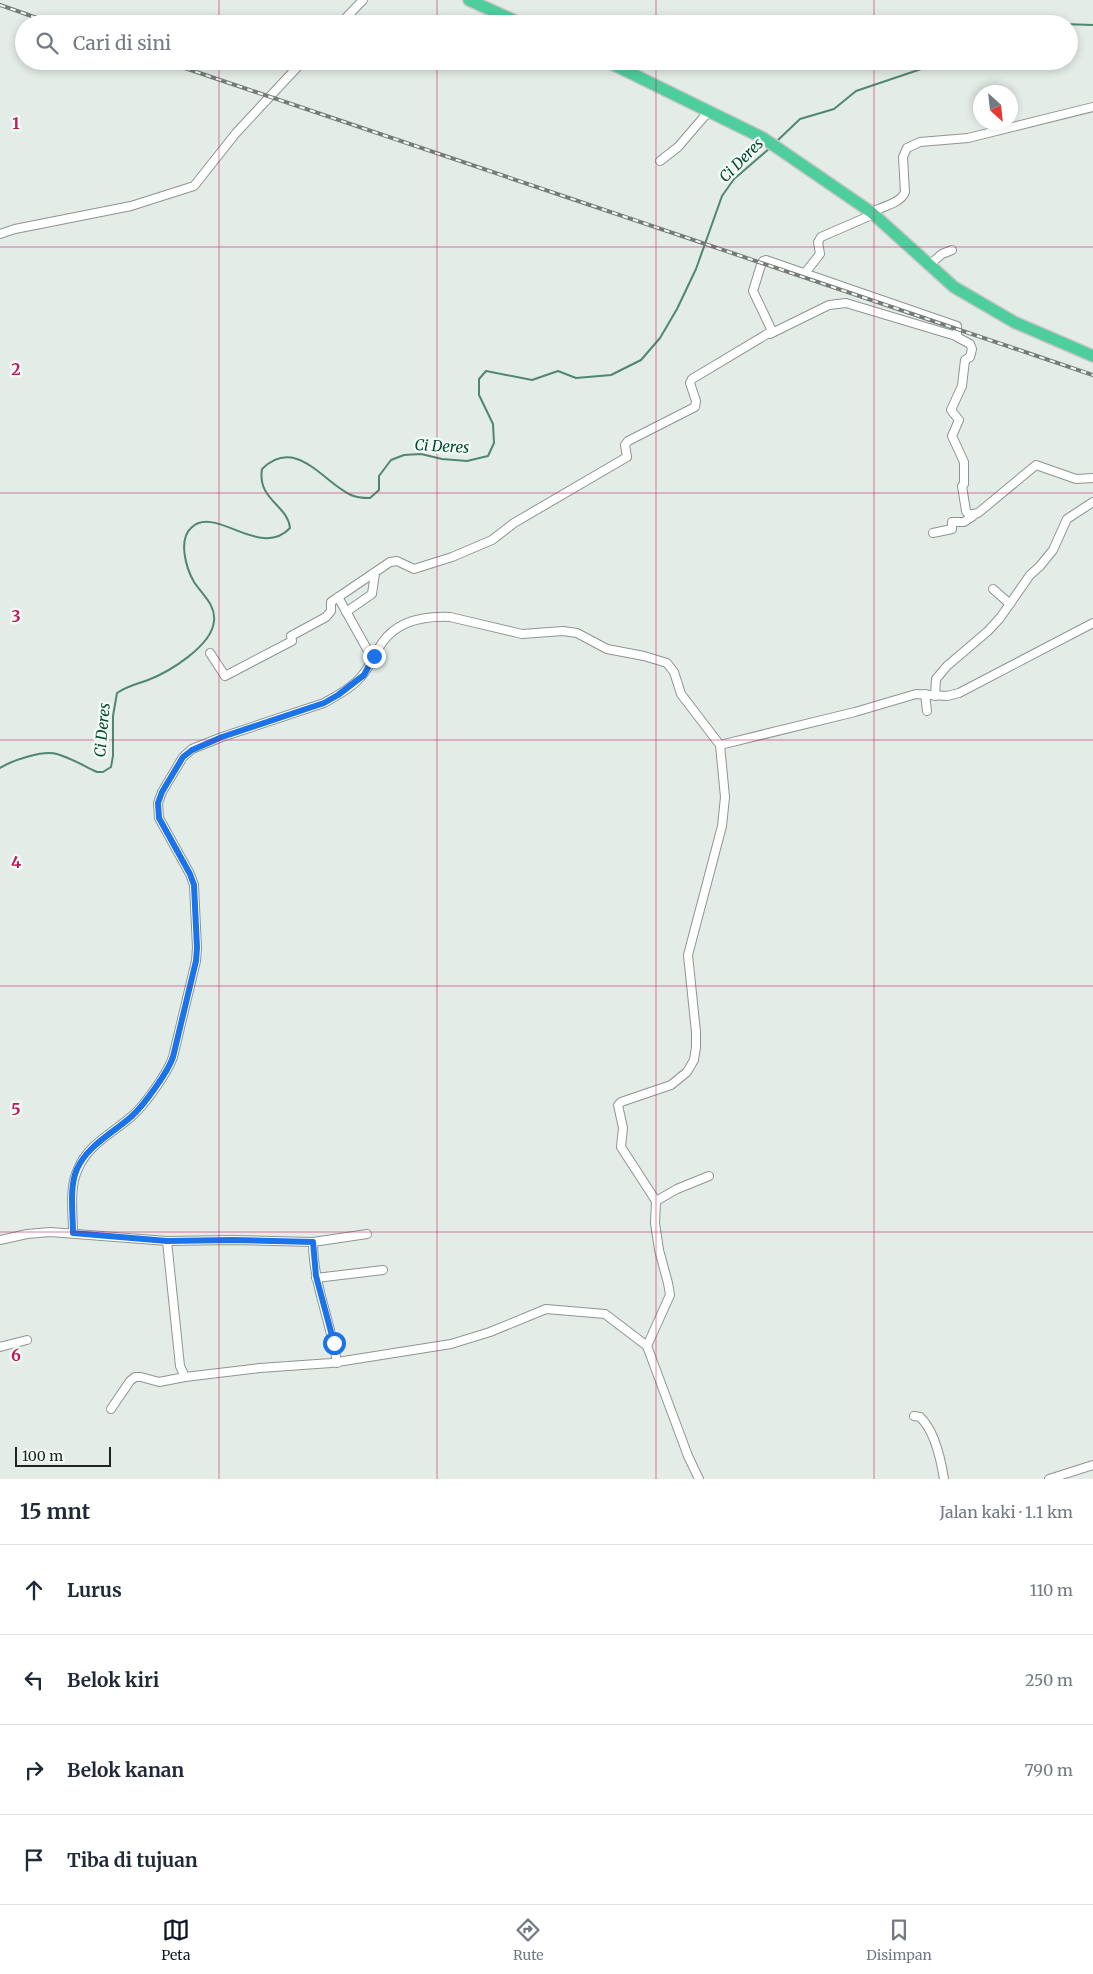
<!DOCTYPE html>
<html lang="id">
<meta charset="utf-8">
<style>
:root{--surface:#fff;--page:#f6f6f7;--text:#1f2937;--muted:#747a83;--line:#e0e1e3;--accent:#111827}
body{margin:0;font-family:Merriweather,serif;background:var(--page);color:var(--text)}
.compass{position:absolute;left:973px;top:85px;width:45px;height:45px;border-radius:50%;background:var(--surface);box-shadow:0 2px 8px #0003;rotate:153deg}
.scale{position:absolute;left:15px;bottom:12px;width:96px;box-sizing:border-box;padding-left:5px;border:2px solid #212423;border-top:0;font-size:14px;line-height:18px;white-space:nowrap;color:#212423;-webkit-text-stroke:4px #f2faf6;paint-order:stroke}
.stop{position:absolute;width:15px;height:15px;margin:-11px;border:4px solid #1a73e8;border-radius:50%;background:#fff}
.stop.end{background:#1a73e8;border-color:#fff;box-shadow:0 1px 5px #0008}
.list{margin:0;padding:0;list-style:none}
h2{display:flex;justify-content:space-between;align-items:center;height:65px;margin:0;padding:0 20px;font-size:21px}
h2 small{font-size:16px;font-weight:400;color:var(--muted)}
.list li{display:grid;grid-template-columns:32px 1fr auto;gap:15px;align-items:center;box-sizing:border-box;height:90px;padding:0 20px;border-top:1px solid var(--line)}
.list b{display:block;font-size:19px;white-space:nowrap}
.list em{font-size:16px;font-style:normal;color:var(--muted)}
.icon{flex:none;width:28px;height:28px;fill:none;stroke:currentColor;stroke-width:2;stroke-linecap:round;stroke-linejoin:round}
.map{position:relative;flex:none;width:1093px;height:1479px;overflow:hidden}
.search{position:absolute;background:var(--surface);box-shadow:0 2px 8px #0003;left:15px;right:15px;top:15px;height:55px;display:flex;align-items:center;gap:12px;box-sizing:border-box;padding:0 18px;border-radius:28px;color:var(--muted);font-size:19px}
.sheet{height:425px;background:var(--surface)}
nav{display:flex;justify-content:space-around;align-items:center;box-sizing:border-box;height:70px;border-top:1px solid var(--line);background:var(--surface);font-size:14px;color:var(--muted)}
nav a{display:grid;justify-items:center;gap:2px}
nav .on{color:var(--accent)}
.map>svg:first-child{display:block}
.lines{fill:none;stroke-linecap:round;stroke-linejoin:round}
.stream{stroke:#50876f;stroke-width:2}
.minor-casing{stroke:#8e9591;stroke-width:10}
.highway-casing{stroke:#c5c6c6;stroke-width:14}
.minor{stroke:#fff;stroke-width:8}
.highway{stroke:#4ece9c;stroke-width:11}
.rail-casing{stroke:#767b78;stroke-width:4}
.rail{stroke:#f2faf6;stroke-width:2;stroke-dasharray:5.5;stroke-linecap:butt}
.route{stroke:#1a73e8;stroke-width:6}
.grid{fill:none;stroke:#c2185b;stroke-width:1;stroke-opacity:0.55}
.labels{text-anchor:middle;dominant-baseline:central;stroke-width:5;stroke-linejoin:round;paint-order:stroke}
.water-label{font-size:15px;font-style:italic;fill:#034831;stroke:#f2faf6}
.grid-label{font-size:16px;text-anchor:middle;font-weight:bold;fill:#c2185b;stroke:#f2faf6;stroke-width:5;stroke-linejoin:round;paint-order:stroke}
</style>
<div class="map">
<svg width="1093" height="1479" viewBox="0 0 1093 1479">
<rect width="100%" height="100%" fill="#e4ece8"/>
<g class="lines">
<!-- stream -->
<g class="stream">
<polyline points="1063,24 1093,25"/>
<polyline points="777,141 800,119 834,109 856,91 945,61"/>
<path d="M0 768C13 760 43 750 57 754 71 758 84 766 97 772H103L111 767 113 756V716L117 693C127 686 137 684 148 680 169 672 212 646 214 621 216 605 202 594 194 582 186 568 178 540 191 528 215 504 260 560 290 528 288 505 257 500 262 469 296 436 323 482 351 495 357 498 364 498 370 498L379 490V476L391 460 404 455 421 454 442 459 467 461 488 456 494 443 493 424 479 395V379L486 371 532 380 558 371 576 378 611 375 641 360 660 338 677 309 696 269 722 196 734 179 770 148"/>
</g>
<defs>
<g id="minor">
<polyline points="340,24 363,0"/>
<polyline points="660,161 678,147 709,111"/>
<path d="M871 212C882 207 901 203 905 192L903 157 907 148 920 142 968 138 1093 107"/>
<polyline points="0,234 15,229 131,206 194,186 236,133 303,61"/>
<polyline points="763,261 766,260 957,326 957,337 970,344 972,349 970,357 965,360 962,386 951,410 959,420 952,436 964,462 964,484 962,486 966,511 969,515 978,513 1036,465 1076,479 1093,478"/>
<polyline points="929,265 942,254 952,250"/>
<polyline points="805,273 820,254 818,242 821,237 874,214"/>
<polyline points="770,334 829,305 846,303 956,336"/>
<polyline points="933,533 952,529 952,522 964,522 973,516"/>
<polyline points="993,589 1010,604"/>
<polyline points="338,597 372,658"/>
<polyline points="346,612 372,594 375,573"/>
<polyline points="210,653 225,676 292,641 291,636 326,617 331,611 331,602 390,562 397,561 414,569 452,557 492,540 514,523 627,457 625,445 628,441 695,407 696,401 690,383 692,379 772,331 753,291 761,265"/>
<polyline points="925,694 927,711"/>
<polyline points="935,696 936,679 947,666 988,631 1000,618 1030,575 1040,566 1053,550 1067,519 1093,502"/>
<polyline points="720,745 855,712 916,694 947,696 959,693 1093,623"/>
<path d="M73 1233C73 1213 69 1187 78 1169 88 1144 113 1133 132 1116 145 1105 168 1072 173 1057L196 961 197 948 194 885 190 874 159 818 158 803 162 792 183 757 192 749 222 737 324 703C338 695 355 686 364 673 371 664 375 653 382 643 397 621 425 616 450 617L522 634 563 631 577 633 607 649 644 656 667 663 674 672 681 694 720 745 725 797 722 826 688 955 696 1032V1047L694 1060 687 1072 671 1085 621 1102 618 1105 623 1128 621 1147 656 1201"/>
<polyline points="0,1240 27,1234 50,1232 167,1241 180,1366 185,1377 260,1368 331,1363 451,1344 490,1332 546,1309 605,1314 647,1346 688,1456 699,1479"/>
<path d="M167 1241 232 1240 313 1242C313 1284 331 1322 337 1363"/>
<polyline points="313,1242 367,1234"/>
<polyline points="316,1278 383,1270"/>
<polyline points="647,1346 670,1295 668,1283 659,1250 655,1223 656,1201 677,1189 709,1176"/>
<polyline points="0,1347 27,1340"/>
<polyline points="111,1409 130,1381 135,1377 141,1377 159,1382 185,1377"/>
<path d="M914 1416 920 1417C935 1431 941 1460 944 1479"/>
<polyline points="1049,1479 1093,1465"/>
</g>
<g id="highway">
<polyline points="469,0 522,24"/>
<polyline points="606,61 763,138 871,212 954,287 1014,322 1093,356"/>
</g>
</defs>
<!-- minor casing -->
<use href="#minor" class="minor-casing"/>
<!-- highway casing -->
<use href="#highway" class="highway-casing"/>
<!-- minor -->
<use href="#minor" class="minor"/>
<!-- highway -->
<use href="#highway" class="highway"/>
<defs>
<g id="rail">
<polyline points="0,5 54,24"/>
<polyline points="164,61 1093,375"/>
</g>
</defs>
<!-- rail casing -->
<use href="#rail" class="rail-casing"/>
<!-- rail -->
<use href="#rail" class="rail"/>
</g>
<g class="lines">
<!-- route -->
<path class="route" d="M334 1343 316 1276 313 1242 232 1240 167 1241 73 1233C73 1213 69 1187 77 1169 88 1145 113 1133 132 1116 144 1105 168 1072 173 1057L196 961 197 948 194 885 190 874 159 818 158 803 162 792 183 757 192 750 222 737 324 703 338 695 364 675 374 656"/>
</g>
<!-- grid -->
<path class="grid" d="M219 0V24M437 0V24M656 0V24M874 0V24M219 61V1479M437 61V1479M656 61V1479M874 61V1479M0 247H1093M0 493H1093M0 740H1093M0 986H1093M0 1232H1093"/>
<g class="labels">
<!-- water labels -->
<g class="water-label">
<text transform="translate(741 160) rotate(-45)">Ci Deres</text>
<text transform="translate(442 446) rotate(3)">Ci Deres</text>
<text transform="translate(102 730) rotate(-85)">Ci Deres</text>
</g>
</g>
<g class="grid-label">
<text x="16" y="129">1</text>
<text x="16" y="375">2</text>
<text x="16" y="622">3</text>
<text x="16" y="868">4</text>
<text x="16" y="1115">5</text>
<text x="16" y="1361">6</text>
</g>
</svg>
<svg class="compass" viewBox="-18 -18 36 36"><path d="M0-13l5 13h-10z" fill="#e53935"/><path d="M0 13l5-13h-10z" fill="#747a83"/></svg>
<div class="scale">100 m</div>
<div class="stop" style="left:334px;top:1343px"></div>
<div class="stop end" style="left:374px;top:656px"></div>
<div class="search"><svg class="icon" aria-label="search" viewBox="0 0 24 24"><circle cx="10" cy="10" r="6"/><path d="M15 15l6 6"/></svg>Cari di sini</div>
</div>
<section class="sheet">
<h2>15 mnt<small>Jalan kaki · 1.1 km</small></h2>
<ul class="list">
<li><svg class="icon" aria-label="ahead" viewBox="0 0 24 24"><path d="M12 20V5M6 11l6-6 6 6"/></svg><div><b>Lurus</b></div><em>110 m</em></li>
<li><svg class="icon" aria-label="left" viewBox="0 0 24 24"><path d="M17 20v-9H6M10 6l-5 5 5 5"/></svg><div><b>Belok kiri</b></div><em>250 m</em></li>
<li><svg class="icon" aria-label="right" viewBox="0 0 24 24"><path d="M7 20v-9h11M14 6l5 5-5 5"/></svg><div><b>Belok kanan</b></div><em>790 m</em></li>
<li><svg class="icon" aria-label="arrive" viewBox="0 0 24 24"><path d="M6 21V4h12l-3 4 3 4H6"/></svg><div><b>Tiba di tujuan</b></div></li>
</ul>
</section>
<nav>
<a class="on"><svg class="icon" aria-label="map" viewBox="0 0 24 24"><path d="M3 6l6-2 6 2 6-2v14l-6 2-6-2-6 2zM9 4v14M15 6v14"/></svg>Peta</a>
<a><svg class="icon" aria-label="directions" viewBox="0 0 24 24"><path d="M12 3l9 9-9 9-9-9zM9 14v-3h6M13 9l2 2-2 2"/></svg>Rute</a>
<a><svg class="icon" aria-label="saved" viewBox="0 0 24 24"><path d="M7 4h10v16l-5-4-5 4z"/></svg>Disimpan</a>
</nav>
